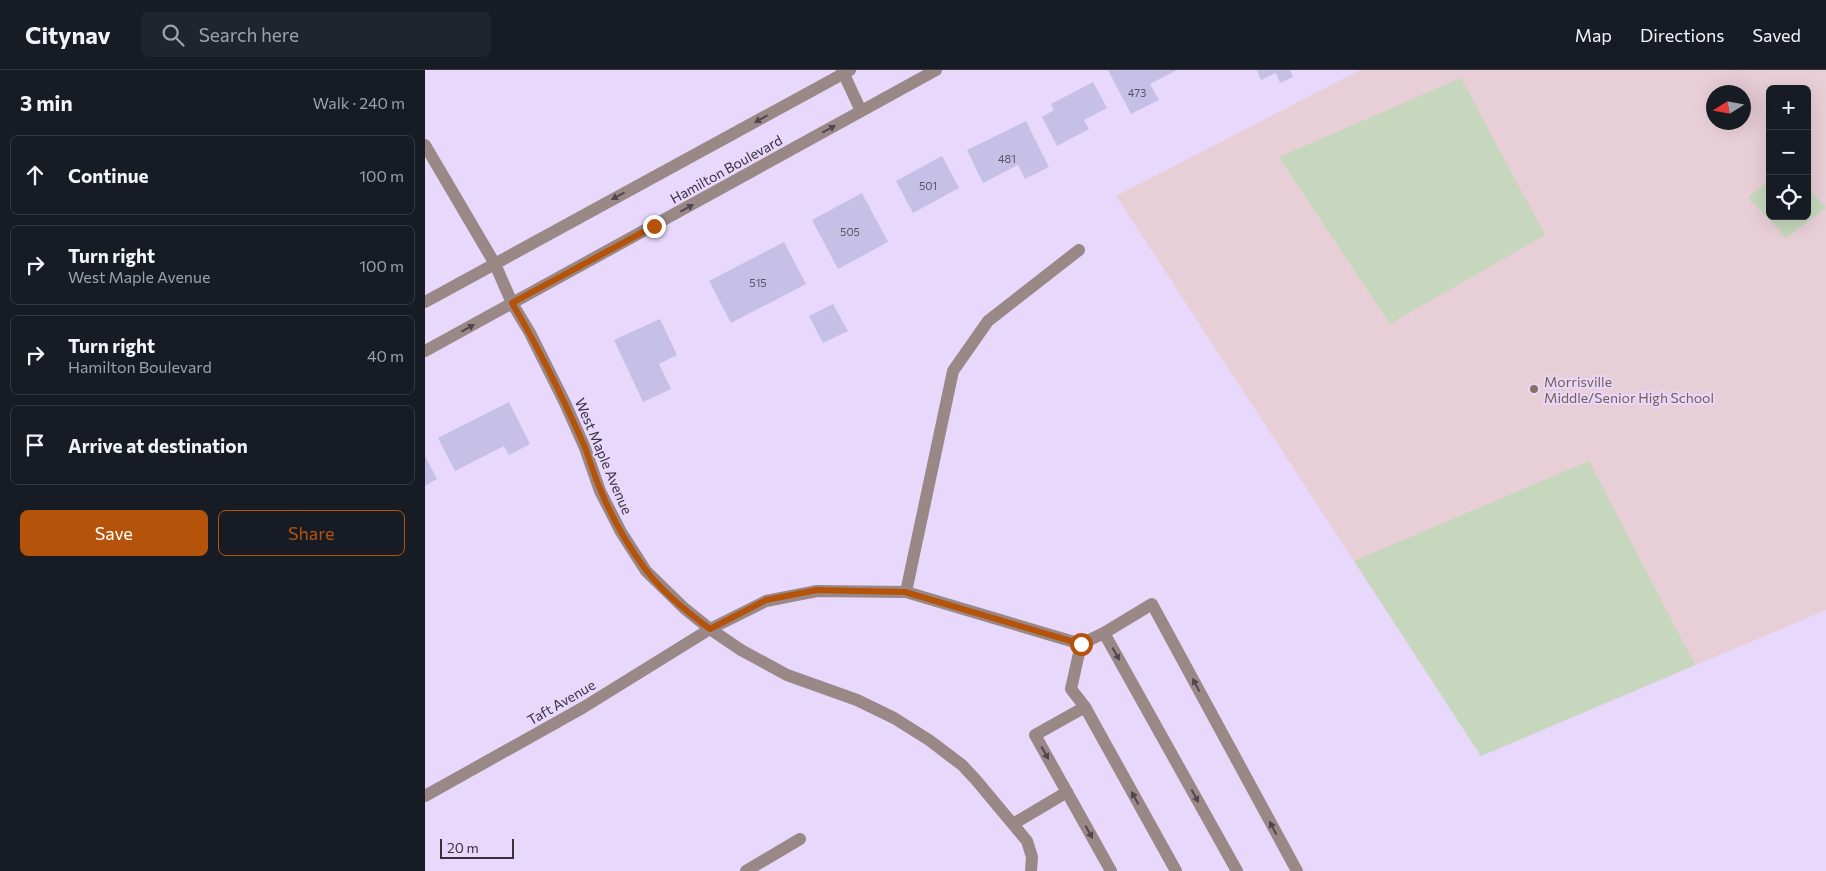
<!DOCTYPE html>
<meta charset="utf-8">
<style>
:root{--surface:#171b24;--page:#20242c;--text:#f1f3f6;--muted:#9ea1a6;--line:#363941;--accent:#b45309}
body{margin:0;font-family:Commissioner,sans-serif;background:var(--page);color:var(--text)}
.controls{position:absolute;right:15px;top:15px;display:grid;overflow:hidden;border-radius:8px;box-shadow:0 5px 20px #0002}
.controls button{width:45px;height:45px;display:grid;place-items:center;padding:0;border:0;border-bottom:1px solid var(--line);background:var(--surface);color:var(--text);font:25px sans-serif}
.compass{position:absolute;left:1281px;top:15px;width:45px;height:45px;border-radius:50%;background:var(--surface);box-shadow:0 5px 20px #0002;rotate:259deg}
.scale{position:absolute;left:15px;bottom:12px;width:74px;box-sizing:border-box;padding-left:5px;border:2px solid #37303e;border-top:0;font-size:14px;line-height:18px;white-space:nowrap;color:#37303e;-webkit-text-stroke:4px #e8d8fb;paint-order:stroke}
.stop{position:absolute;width:15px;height:15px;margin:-11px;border:4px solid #b45309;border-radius:50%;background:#fff}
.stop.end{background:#b45309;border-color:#fff;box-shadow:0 1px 5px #0008}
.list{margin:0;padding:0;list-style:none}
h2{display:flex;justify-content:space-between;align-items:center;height:65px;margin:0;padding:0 20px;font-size:21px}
h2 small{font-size:16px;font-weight:400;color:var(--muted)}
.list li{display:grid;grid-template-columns:32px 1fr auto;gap:15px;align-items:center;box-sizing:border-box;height:80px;margin:0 10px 10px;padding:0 10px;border:1px solid var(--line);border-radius:8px}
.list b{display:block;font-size:19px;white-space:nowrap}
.list p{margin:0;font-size:16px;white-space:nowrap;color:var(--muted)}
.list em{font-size:16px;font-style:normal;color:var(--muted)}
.actions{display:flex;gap:10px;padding:15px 20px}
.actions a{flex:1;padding:11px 0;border:1px solid var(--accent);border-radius:8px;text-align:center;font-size:18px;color:var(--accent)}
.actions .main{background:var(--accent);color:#fff}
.icon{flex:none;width:28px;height:28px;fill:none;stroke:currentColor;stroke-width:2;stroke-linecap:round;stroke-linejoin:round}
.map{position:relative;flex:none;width:1401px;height:801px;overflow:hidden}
header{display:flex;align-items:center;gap:30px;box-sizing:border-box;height:70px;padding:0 25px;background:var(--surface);border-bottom:1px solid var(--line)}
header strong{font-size:24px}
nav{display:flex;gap:28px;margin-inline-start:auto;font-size:18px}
.search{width:350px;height:45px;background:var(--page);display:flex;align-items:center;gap:12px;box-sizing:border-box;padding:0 18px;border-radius:8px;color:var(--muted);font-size:19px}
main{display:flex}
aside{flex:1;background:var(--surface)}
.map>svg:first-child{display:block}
.education{fill:#e8ced6;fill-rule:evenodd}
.green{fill:#c6d7bd}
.building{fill:#c6c0e7}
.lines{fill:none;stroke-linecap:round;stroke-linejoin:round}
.minor{stroke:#9a8887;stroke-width:12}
.oneway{fill:#504650}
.route{stroke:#b45309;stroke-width:6}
.education-dot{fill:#8d6e63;stroke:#e8d8fb;stroke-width:2}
.labels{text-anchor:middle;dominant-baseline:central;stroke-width:4;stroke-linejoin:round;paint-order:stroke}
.number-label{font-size:11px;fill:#5b5468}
.street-label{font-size:14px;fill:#37303e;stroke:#e8d8fb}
.education-label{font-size:14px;fill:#785e54;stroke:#e8d8fb;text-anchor:start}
</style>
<header>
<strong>Citynav</strong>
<div class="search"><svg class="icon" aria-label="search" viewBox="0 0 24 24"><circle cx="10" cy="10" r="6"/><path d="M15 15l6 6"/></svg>Search here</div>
<nav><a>Map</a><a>Directions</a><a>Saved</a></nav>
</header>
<main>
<aside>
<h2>3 min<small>Walk · 240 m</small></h2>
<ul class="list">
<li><svg class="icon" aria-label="ahead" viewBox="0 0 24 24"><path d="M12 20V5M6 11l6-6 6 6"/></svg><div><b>Continue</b></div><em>100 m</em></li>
<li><svg class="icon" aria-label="right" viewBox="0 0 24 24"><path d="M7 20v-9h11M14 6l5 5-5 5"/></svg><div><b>Turn right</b><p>West Maple Avenue</p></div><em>100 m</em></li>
<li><svg class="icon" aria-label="right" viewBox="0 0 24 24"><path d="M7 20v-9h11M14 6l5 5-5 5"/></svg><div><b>Turn right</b><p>Hamilton Boulevard</p></div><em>40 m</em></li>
<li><svg class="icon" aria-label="arrive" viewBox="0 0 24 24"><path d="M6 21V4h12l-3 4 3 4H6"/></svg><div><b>Arrive at destination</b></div></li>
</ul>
<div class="actions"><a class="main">Save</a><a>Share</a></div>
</aside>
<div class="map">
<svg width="1401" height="801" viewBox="0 0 1401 801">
<rect width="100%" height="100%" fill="#e8d8fb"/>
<!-- education -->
<path class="education" d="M935 0H1401V540L1056 686 691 126ZM1345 19H1382V146H1345ZM1288 22H1318V52H1288Z"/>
<!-- green -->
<g class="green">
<polygon points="1036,8 1120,165 965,254 854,87"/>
<polygon points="1345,110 1345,146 1382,146 1382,116 1401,138 1361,168 1323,127"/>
<polygon points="1164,391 1270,595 1056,686 929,491"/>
</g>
<!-- building -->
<g class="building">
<polygon points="683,0 752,0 725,14 734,30 706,44"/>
<polygon points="832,0 865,0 868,7 855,13 851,3 836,10"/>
<polygon points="668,12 682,38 659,50 664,59 632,76 617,47 629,40 626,34"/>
<polygon points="601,51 624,97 600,109 593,95 558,113 542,80"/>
<polygon points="517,86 534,118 488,143 471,111"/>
<polygon points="437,123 463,172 413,199 387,150"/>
<polygon points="359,172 381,214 306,253 284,211"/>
<polygon points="408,234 423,261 398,273 384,246"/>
<polygon points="235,249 252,285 234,294 246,319 218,332 189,270"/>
<polygon points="84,332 105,374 84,385 79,376 30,401 13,368"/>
<polygon points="0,386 12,409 0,416"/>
</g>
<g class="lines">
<!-- minor -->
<g class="minor">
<polyline points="417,0 436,41"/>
<polyline points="0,75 70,194 87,233 105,263 140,333 160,378 175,421 196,462 221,501 259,538 285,559 316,580 362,605 432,630 469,648 504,670 537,695 551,710 602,771 607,787 606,801"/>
<polyline points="0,232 425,0"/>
<polyline points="0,281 511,0"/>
<polyline points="481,522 528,301 563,251 654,180"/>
<polyline points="679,563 727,534 872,801"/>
<polyline points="660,637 646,619 656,574 679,563 812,801"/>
<polyline points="0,726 159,637 285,559 341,531 392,521 481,522 656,574"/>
<polyline points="588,754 642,722"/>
<polyline points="321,801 375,769"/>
<polyline points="686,801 610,665 660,637 751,801"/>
</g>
</g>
<!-- one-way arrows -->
<defs><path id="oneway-solid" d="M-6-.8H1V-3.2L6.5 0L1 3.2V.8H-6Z" transform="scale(1.25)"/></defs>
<g class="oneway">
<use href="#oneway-solid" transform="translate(336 49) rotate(151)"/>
<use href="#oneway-solid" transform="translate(404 59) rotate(-29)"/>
<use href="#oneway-solid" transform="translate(193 126) rotate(151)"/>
<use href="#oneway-solid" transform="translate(262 138) rotate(-29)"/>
<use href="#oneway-solid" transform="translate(43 258) rotate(-29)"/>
<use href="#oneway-solid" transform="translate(691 584) rotate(61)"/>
<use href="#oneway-solid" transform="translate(771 615) rotate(-118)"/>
<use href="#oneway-solid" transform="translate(620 683) rotate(61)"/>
<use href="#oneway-solid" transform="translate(770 726) rotate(61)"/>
<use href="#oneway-solid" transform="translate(710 728) rotate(-119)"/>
<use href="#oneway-solid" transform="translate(848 758) rotate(-118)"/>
<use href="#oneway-solid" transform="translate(664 762) rotate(61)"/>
</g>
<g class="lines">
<!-- route -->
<path class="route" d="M229 156 87 233C114 278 137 326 159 375 165 390 169 406 176 421 187 448 203 476 221 500 238 523 262 542 285 559L341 530 392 520 480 522 656 574"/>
</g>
<!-- markers -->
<circle class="education-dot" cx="1109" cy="319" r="5"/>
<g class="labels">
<!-- number labels -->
<g class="number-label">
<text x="712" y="22">473</text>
<text x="582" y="88">481</text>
<text x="503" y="115">501</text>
<text x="425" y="161">505</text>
<text x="333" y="212">515</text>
</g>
<!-- street labels -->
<g class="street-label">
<text transform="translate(301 99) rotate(-29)">Hamilton Boulevard</text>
<text transform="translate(179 386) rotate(67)">West Maple Avenue</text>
<text transform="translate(136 632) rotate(-30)">Taft Avenue</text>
</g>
<!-- education labels -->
<g class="education-label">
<text x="1119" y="311">Morrisville<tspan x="1119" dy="16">Middle/Senior High School</tspan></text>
</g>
</g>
</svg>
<div class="controls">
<button>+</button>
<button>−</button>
<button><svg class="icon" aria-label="locate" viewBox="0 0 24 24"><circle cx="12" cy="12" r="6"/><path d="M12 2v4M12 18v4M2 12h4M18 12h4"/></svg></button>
</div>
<svg class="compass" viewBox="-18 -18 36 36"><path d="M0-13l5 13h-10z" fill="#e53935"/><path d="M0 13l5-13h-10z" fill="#9ea1a6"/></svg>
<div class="scale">20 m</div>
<div class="stop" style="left:656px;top:574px"></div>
<div class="stop end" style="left:229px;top:156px"></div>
</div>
</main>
